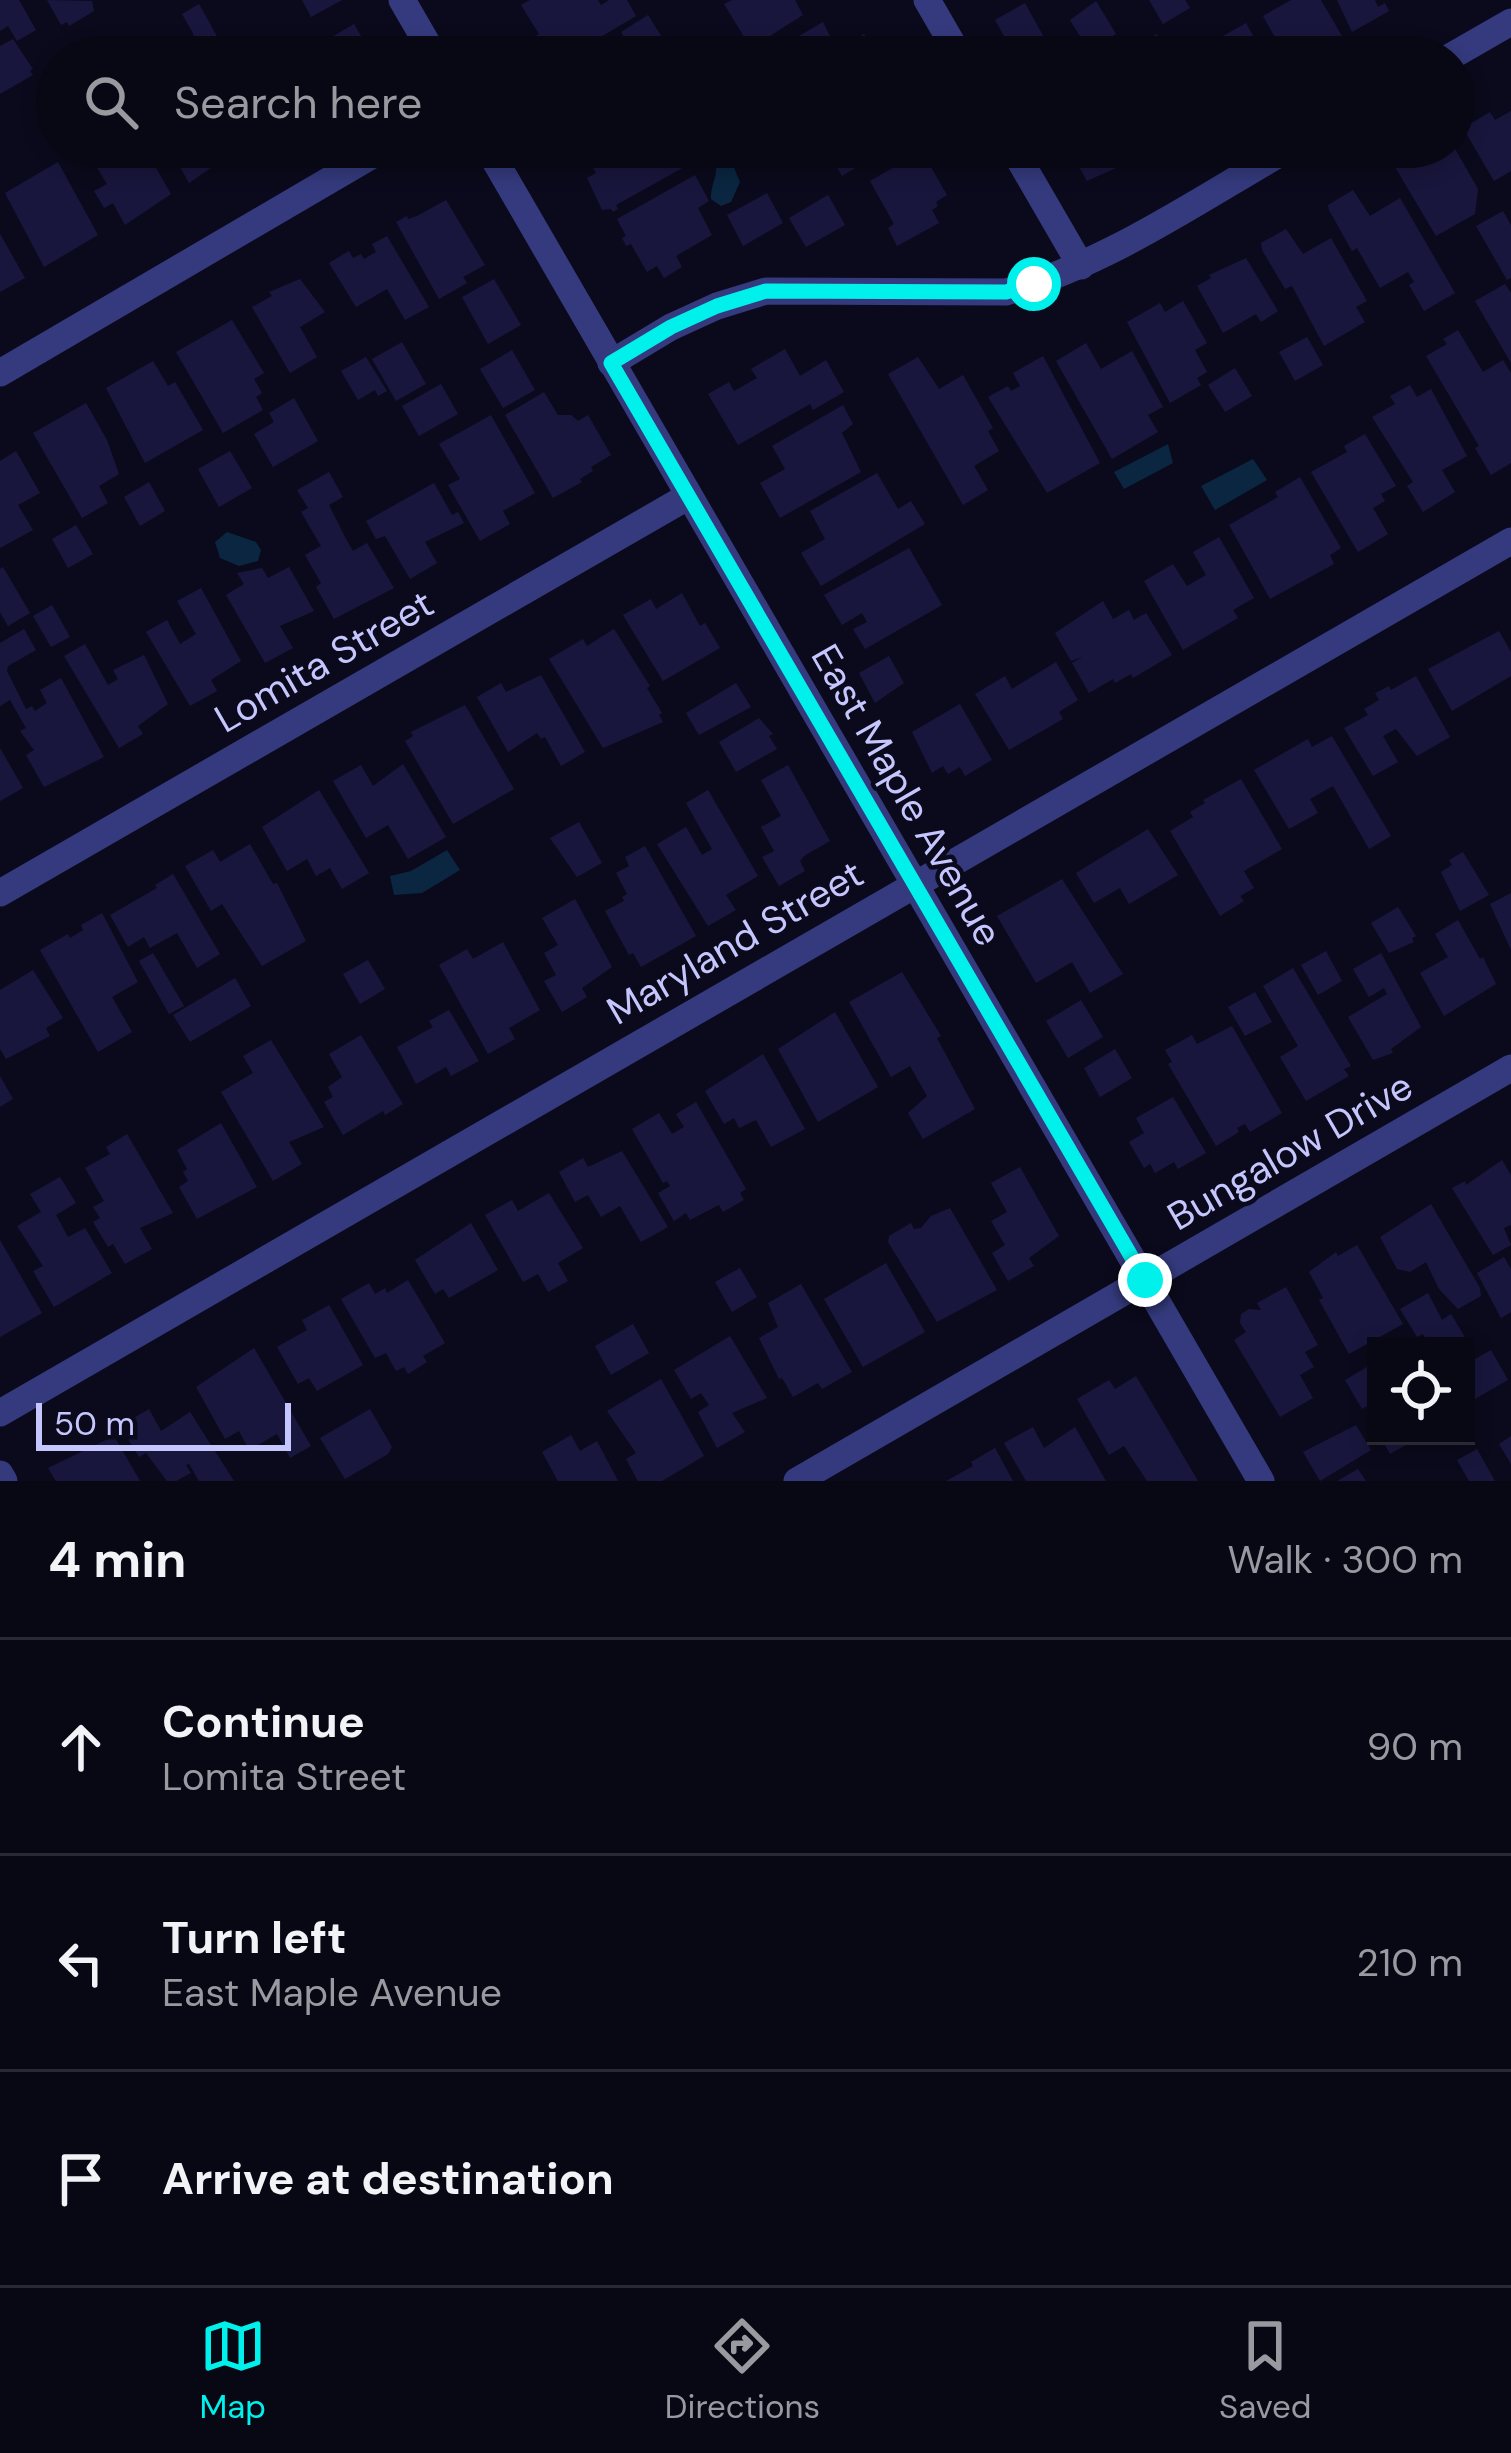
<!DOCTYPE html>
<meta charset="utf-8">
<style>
:root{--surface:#080815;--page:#161622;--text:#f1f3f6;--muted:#989aa0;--line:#292934;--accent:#00f1eb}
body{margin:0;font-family:"DM Sans",sans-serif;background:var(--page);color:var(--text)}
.controls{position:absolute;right:36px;bottom:36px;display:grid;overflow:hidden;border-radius:0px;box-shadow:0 6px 18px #0003}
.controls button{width:108px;height:108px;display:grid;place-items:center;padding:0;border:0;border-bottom:3px solid var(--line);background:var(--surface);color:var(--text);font:60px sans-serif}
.scale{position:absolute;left:36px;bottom:30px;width:255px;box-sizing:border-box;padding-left:12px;border:6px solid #c6c6ff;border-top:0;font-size:33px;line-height:42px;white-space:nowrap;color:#c6c6ff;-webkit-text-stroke:9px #0b0a1c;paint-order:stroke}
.stop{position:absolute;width:36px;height:36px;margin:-27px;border:9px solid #00f1eb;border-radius:50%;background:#fff}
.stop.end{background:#00f1eb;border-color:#fff;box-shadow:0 3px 12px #0008}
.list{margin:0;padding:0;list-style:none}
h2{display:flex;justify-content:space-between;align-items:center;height:156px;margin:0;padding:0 48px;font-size:51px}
h2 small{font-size:39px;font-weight:400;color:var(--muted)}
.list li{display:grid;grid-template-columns:78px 1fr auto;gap:36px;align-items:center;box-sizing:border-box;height:216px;padding:0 48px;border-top:3px solid var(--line)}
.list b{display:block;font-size:45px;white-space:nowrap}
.list p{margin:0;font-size:39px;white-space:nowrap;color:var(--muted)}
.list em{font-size:39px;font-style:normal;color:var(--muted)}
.icon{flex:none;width:66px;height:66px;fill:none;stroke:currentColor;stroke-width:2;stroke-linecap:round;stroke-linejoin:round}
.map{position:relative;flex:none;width:1511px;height:1481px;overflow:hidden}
.search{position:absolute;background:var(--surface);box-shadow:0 6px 18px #0003;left:36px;right:36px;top:36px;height:132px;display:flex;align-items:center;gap:30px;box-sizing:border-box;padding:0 42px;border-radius:66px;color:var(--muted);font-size:45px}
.sheet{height:804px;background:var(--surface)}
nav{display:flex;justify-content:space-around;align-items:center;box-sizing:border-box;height:168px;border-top:3px solid var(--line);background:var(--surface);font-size:33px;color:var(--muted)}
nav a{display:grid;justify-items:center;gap:6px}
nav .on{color:var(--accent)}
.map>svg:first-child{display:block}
.water{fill:#0a2641}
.building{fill:#19163d}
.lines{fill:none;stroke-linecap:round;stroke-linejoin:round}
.minor{stroke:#343a7d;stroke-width:27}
.route{stroke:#00f1eb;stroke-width:15}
.labels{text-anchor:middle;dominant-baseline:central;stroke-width:9;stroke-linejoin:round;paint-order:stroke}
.street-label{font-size:39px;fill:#c6c6ff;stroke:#0b0a1c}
</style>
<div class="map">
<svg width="1511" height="1481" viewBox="0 0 1511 1481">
<rect width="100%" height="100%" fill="#0b0a1c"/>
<!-- water -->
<g class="water">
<path d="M724 160 732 163 740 182 731 202 721 206 711 199C710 186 717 179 716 166Z"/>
<polygon points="1168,444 1173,463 1124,489 1114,472"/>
<polygon points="1253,459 1267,480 1215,510 1201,486"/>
<polygon points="227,532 256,542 261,550 258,561 239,566 220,558 215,542"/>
<polygon points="447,850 460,870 422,893 394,895 390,876 411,871"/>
</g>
<!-- building -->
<g class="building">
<polygon points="0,0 19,0 36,30 17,41 8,26 0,31"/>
<polygon points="47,0 92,1 94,11 69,26 67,22 61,25"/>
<polygon points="302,0 342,0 311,17"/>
<polygon points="530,0 598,0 601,5 609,0 627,0 636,16 567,57 517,57 512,50 539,34 521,5"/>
<polygon points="732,0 795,0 803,15 751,48 724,4"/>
<polygon points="1149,0 1185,0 1190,8 1163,24"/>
<polygon points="1291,0 1321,0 1342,36 1304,57 1286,57 1263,16"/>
<polygon points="1337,0 1375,0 1378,7 1385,3 1389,11 1352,32"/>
<polygon points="1096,1 1116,34 1089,51 1070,20"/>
<polygon points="1025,3 1055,57 1016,57 995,20"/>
<polygon points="199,4 228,56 226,57 197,57 186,40 194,35 182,14"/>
<polygon points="648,15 665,42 636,57 621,32"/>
<polygon points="823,22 837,50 864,34 877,57 763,57"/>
<polygon points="1246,23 1265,57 1197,57 1195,52"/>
<polygon points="354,24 371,53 364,57 297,57"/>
<polygon points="1157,34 1168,57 1123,57 1121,53"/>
<polygon points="13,39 33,69 30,71 33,75 0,94 0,46"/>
<polygon points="1511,111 1511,171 1494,181 1463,128 1490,112 1495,120"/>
<polygon points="57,116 57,147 67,147 58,152 42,125"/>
<polygon points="119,147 144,147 171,194 125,225 113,203 104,208 94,191 107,184 96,166 122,151"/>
<polygon points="169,147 238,147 242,154 228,163 225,158 189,183"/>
<polygon points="599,147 699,147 704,156 616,205 618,209 613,212 611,209 602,210 587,178 596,173 586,155"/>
<polygon points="788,147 824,147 797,162"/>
<polygon points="825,147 890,147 842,176"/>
<polygon points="1068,147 1139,147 1141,150 1123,161 1125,164 1087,181"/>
<polygon points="1437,147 1454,147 1478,189 1475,214 1436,236 1395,167 1422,151 1426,158"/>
<polygon points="922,151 947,195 936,202 938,206 932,210 939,223 897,246 888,228 894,224 870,181"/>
<polygon points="58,162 98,235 44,267 5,193"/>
<polygon points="695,175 709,201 698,208 712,235 676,256 682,267 664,278 657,266 647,272 631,244 626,246 622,238 626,236 617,219"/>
<polygon points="1353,190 1370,216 1400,198 1455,293 1424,311 1409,285 1414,282 1408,272 1380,288 1357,248 1352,251 1329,210 1328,205"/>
<polygon points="767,193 783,223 743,246 727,215"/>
<polygon points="828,195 845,225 806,247 789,218"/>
<polygon points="446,200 485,265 463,277 467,283 439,299 396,222 407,216 408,219 417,216"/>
<polygon points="1503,211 1511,225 1511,278 1507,280 1476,226"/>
<polygon points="1286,229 1303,254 1331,238 1367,301 1356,307 1365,322 1324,346 1292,286 1285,289 1262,250 1261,243"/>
<polygon points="0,234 25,278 0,292"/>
<polygon points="387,236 429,307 405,320 387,289 356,307 329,263 349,251 353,258 361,254 364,259 376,252 372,244"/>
<polygon points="1246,258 1278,311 1261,322 1256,314 1223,333 1197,286 1211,278 1209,275"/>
<polygon points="300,279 325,312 300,327 317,357 290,373 252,307 272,296 269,292"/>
<polygon points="494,279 521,325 488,344 462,297"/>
<polygon points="1505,284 1511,293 1511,363 1475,301"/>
<polygon points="1183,301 1207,343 1195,350 1207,372 1197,378 1201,385 1170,403 1127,322 1160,303 1165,312"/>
<polygon points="232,320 264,373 254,379 262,393 256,397 263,410 223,433 176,352"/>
<polygon points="1458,330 1483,372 1503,360 1511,373 1511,463 1491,475 1475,448 1479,446 1426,356 1447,344 1443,339"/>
<polygon points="1307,337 1323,365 1295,381 1279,352"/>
<polygon points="402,342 426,384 396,401 372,359"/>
<polygon points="1086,343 1101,369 1132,351 1163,407 1148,415 1158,432 1112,459 1056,361"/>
<polygon points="785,349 800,376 826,360 844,392 813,410 810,404 738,445 708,394 729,382 734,391 757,378 751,369"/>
<polygon points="512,350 535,390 503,408 480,369"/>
<polygon points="1043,356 1100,463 1047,493 988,397 1008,386 1011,391 1020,386 1013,373"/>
<polygon points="366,357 387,391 378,396 375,390 358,400 341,371"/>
<polygon points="918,357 939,389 963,375 993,428 988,431 999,451 974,466 988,490 963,505 888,374"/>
<polygon points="153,361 168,386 175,382 203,430 145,463 106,388"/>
<polygon points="1235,368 1252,396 1225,412 1208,385"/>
<polygon points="441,384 458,414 419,436 402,406"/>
<polygon points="1410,385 1417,397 1431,389 1467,456 1442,470 1455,492 1423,512 1407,486 1413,482 1372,417 1395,404 1390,396"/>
<polygon points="544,392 558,415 571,415 578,421 588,415 611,455 591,467 593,471 580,479 582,482 553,498 505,415"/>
<polygon points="294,398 318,441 273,467 254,434 274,422 269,413"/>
<polygon points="86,403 107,440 119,474 99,486 108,503 82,518 33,433"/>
<polygon points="843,405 853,424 842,433 861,472 780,518 760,483 785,469 772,446"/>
<polygon points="491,415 535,493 503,511 510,524 480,541 448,485 460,479 439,444"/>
<polygon points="1365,434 1396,486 1381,494 1385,501 1373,508 1388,534 1358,552 1311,472 1347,452 1344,446"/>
<polygon points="16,451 40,493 18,505 33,530 0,548 0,461"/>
<polygon points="230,451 252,488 219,507 198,469"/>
<polygon points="329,472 343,497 329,505 346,539 353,551 367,543 394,588 334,619 316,587 321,583 305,555 321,546 301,512 308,508 297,490"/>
<polygon points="877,473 898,509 911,501 925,524 821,586 801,553 825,539 810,511"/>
<polygon points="1300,477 1341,548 1330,555 1334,564 1270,599 1229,525 1278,497 1275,492"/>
<polygon points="149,482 165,511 140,526 124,497"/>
<polygon points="434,483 452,515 458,512 464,523 425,542 437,563 410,579 385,536 376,539 366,521"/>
<polygon points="76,525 93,554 68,568 52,539"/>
<polygon points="1219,537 1254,598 1233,610 1238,618 1183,650 1144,581 1173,564 1187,586 1206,575 1193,552"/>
<polygon points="909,548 942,605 865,649 853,629 867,622 862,613 842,625 824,595"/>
<polygon points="3,567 30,613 8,626 0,612 0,569"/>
<polygon points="289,567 314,611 280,626 293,648 265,663 226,595 244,584 237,573 262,568 268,578"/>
<polygon points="201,588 241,661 211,680 217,691 190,706 146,632 167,620 180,644 196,634 177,601"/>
<polygon points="682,593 700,626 705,623 720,648 663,681 623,615 651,599 656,609"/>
<polygon points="1103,601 1113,619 1129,610 1134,620 1146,613 1172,655 1133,678 1131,674 1115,683 1113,679 1089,693 1072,663 1082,657 1071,661 1055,633"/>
<polygon points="52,605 70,637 51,647 33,616"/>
<polygon points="24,629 36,650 8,666 7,671 26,709 32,706 35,711 47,703 40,690 61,678 104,757 44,787 26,755 34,750 20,731 26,728 10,700 0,706 0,643"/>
<polygon points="614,629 650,686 647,688 662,713 659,715 663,722 603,748 549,659 583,639 587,646"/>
<polygon points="1499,631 1511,652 1511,676 1452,711 1428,669"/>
<polygon points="85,644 108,685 118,679 113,670 144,655 168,704 138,726 143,734 119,748 64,656"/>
<polygon points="889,656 904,683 875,703 859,673"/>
<polygon points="1056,662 1078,700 1059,712 1063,719 1009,750 975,694 1005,676 1012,689"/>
<polygon points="541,675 585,752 561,766 545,737 541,739 537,733 508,752 477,697 501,683 506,692"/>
<polygon points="1416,676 1450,737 1417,756 1396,729 1383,736 1398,762 1373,776 1344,728 1368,715 1364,709 1379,700 1375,693 1389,686 1391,690"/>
<polygon points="736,683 751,707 699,735 686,713"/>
<polygon points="960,704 992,760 965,776 960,767 948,774 943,766 932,773 912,732"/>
<polygon points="465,705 514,789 453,824 405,741 413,736 411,732"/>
<polygon points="759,718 773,734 769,736 777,749 736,772 719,742"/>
<polygon points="1332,736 1391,836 1369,849 1333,786 1310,799 1318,813 1289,829 1254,770 1308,739 1312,747"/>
<polygon points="0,748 23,788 0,801"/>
<polygon points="403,764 446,837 408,859 388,825 366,838 333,781 361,765 373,786"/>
<polygon points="788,765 830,841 804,856 800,861 805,871 779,886 762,857 774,851 761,827 781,816 761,780"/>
<polygon points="1241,779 1282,849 1244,871 1254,888 1240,896 1244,901 1220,916 1170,831 1193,817 1190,812 1205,803 1203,800"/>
<polygon points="319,790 369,873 342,889 330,868 316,876 307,859 287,871 262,827"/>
<polygon points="708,790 758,876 726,895 736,910 708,926 657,844 686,827 702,855 712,849 686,803"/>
<polygon points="579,822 602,863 577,877 550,838"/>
<polygon points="1148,829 1178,875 1129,904 1120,888 1094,903 1076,873"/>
<polygon points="250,844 273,884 277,883 306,941 262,966 222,904 211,911 185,866 213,850 220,862"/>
<polygon points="645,846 696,936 641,967 633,953 629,955 605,911 624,901 622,897 627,894 616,873 629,866 625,857"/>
<polygon points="1463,852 1489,895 1460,911 1441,872 1452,865 1449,860"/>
<polygon points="173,874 220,954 197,968 177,933 150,948 144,937 128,947 110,915 157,888 155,885"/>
<polygon points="1062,879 1123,974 1090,993 1072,962 1036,983 997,916"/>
<polygon points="1511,893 1511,950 1490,904"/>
<polygon points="575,899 612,967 582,988 587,997 562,1012 544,981 556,975 544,953 558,945 542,918"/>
<polygon points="1398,907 1416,936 1412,938 1414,942 1389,953 1371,923"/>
<polygon points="102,913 138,982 112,997 132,1032 98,1052 40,950 68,934 70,938 83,930 81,925"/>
<polygon points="1458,920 1480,959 1483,957 1496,984 1444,1016 1420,973 1448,957 1435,934"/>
<polygon points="503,942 540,1010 509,1028 515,1039 488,1054 439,965 467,949 473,959"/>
<polygon points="1326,951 1342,981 1318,995 1301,965"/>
<polygon points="153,953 184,1006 169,1014 139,961"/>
<polygon points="1381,953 1421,1027 1391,1049 1393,1053 1373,1060 1348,1017 1387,994 1384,988 1369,997 1353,969"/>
<polygon points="368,960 385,989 360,1004 343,974"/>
<polygon points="1293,968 1351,1066 1344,1069 1349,1076 1306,1101 1280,1057 1298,1046 1263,986"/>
<polygon points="33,970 63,1018 46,1028 50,1036 6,1059 0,1049 0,990"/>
<polygon points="902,972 941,1036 937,1038 975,1109 923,1139 908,1113 927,1096 910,1066 891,1077 849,1002"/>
<polygon points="235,978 251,1006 190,1042 173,1015"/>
<polygon points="1255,992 1272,1022 1245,1036 1228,1007"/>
<polygon points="1081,1000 1103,1037 1068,1058 1046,1021"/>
<polygon points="449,1010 479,1061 451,1076 446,1067 416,1084 397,1047 433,1027 429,1021"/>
<polygon points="835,1012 878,1087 818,1122 778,1049"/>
<polygon points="1232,1026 1282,1113 1250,1132 1245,1124 1237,1128 1239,1132 1216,1146 1168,1064 1172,1062 1165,1050 1192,1035 1197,1044"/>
<polygon points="361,1035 403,1104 385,1115 383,1111 343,1135 324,1102 333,1097 328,1087 342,1077 329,1054"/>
<polygon points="271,1040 324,1127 289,1142 302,1164 273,1181 221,1092 253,1073 243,1056"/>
<polygon points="1115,1049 1132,1078 1100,1097 1084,1068"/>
<polygon points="763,1054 805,1129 771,1147 756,1120 739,1128 734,1118 724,1124 705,1091"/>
<polygon points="0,1076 13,1099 0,1107"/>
<polygon points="1173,1097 1206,1153 1178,1169 1174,1162 1155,1173 1150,1164 1144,1168 1129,1142 1144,1133 1136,1118"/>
<polygon points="696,1102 746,1189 740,1193 744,1200 723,1212 719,1205 690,1220 686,1213 674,1221 658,1193 670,1186 667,1181 663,1183 632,1129 659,1113 672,1134 684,1127 676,1114"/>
<polygon points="221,1123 257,1187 197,1219 179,1187 188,1181 183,1172 187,1169 177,1150"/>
<polygon points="127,1134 173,1213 140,1228 152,1249 125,1264 113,1244 108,1247 93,1222 100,1218 93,1207 104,1201 85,1168 110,1154 106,1147"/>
<polygon points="622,1151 668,1227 641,1242 620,1206 601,1217 588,1195 575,1202 559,1172 583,1158 588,1167"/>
<polygon points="1502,1160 1511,1175 1511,1225 1504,1228 1511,1245 1493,1255 1452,1188 1465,1181 1466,1185"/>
<polygon points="1020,1167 1059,1236 1029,1258 1034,1266 1008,1281 992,1253 1005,1245 991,1221 1007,1212 991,1183"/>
<polygon points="60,1177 76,1203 56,1215 68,1237 85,1228 112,1273 54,1307 33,1271 43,1266 17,1226 41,1212 30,1194"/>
<polygon points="549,1193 583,1248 558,1263 568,1281 548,1292 538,1274 523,1282 485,1215 512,1200 518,1211"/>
<polygon points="1431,1204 1480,1288 1481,1296 1458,1309 1439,1289 1426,1262 1410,1272 1397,1269 1380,1237"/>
<polygon points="950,1208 997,1290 937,1322 888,1242 889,1236 911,1223 914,1229 921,1228 931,1216"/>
<polygon points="471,1223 498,1270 449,1298 443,1289 435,1294 415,1260"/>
<polygon points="0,1240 42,1313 0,1337"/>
<polygon points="1357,1245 1403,1324 1349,1354 1319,1300 1323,1298 1309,1272 1336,1252 1338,1256"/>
<polygon points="1504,1257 1511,1269 1511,1312 1501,1318 1477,1273"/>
<polygon points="886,1263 925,1332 863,1367 824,1299"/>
<polygon points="740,1268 757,1297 732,1312 715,1282"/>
<polygon points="408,1280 445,1343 423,1356 427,1362 408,1374 404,1367 396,1371 386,1353 375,1358 341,1299 369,1283 375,1294 385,1288 387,1293"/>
<polygon points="801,1284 852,1372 822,1389 818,1383 793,1397 782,1378 779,1379 759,1338 778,1327 768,1303"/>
<polygon points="1286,1287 1318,1345 1305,1352 1314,1367 1300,1375 1313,1398 1280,1417 1234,1340 1246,1332 1240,1323 1241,1314 1249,1309 1261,1310 1257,1303"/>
<polygon points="1428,1293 1442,1320 1451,1314 1469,1344 1430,1346 1423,1334 1417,1337 1400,1309"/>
<polygon points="329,1305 363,1365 317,1391 309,1378 298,1384 277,1347 307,1330 302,1320"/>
<polygon points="633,1324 649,1353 611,1375 595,1346"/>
<polygon points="730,1336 767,1398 732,1413 745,1432 717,1448 698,1412 709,1405 701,1393 691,1399 674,1370"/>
<polygon points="254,1348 311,1446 290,1458 277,1434 249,1450 239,1431 225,1439 196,1387"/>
<polygon points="1491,1350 1508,1380 1466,1404 1466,1364"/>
<polygon points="1372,1364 1376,1372 1376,1401 1362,1409 1345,1380"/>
<polygon points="1136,1376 1198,1481 1147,1481 1124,1446 1109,1455 1077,1399 1109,1380 1115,1389"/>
<polygon points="661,1379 704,1456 662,1481 638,1481 626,1459 636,1453 607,1411"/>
<polygon points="149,1409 161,1431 190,1412 234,1481 199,1481 189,1464 186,1465 191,1473 176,1481 167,1481 146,1453 139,1457 120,1426"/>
<polygon points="370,1409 392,1447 388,1454 345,1479 320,1438"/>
<polygon points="1356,1425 1371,1450 1320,1481 1303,1452"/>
<polygon points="1033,1427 1044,1448 1075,1427 1106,1481 1026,1481 1004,1443"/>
<polygon points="571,1435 580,1451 597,1441 618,1481 558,1481 542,1452"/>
<polygon points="114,1436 140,1481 56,1481 48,1468"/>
<polygon points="1380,1436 1422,1436 1390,1454"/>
<polygon points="1511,1436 1511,1464 1499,1444"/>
<polygon points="995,1448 1013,1481 946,1481 973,1466 971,1462"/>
<polygon points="1477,1449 1495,1481 1469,1481 1457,1460"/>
<polygon points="1358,1469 1366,1481 1337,1481"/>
</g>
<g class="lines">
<!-- minor -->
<g class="minor">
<polyline points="402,0 435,57"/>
<polyline points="927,0 960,57"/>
<polyline points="1450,57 1511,22"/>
<polyline points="487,147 1261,1481"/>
<polyline points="1012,147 1081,266"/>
<path d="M611 363 671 327 717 306 766 291 1006 292C1109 263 1200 199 1291 147"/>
<polyline points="0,373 386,147"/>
<polyline points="0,893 687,497"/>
<polyline points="0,1413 1511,541"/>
<polyline points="0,1474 4,1481"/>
<polyline points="797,1481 1511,1068"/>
</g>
</g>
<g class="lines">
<!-- route -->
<polyline class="route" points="1034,284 1006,292 766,291 717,306 671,327 611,363 1145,1280"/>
</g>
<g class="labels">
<!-- street labels -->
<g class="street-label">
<text transform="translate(324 661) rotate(-30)">Lomita Street</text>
<text transform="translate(907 795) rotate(60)">East Maple Avenue</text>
<text transform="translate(735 942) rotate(-30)">Maryland Street</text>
<text transform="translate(1290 1151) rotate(-30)">Bungalow Drive</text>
</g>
</g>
</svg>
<div class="controls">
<button><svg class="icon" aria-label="locate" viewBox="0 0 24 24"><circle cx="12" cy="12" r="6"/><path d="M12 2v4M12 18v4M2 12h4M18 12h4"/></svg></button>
</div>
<div class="scale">50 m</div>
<div class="stop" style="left:1034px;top:284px"></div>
<div class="stop end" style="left:1145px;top:1280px"></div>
<div class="search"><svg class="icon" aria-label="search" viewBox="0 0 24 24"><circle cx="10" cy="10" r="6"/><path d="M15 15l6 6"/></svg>Search here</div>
</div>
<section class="sheet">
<h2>4 min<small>Walk · 300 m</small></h2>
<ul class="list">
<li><svg class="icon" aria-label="ahead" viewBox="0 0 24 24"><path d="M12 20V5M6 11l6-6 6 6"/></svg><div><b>Continue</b><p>Lomita Street</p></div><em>90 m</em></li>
<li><svg class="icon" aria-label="left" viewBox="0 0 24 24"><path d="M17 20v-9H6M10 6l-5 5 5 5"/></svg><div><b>Turn left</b><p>East Maple Avenue</p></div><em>210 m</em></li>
<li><svg class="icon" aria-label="arrive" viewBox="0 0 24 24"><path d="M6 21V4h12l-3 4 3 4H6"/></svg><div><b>Arrive at destination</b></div></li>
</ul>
</section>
<nav>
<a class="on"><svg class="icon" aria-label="map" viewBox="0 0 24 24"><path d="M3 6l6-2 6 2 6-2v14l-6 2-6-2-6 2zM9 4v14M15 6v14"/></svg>Map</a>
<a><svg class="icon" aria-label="directions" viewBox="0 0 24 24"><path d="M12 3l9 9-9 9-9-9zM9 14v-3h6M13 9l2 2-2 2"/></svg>Directions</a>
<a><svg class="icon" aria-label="saved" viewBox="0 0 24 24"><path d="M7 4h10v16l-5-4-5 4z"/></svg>Saved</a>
</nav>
